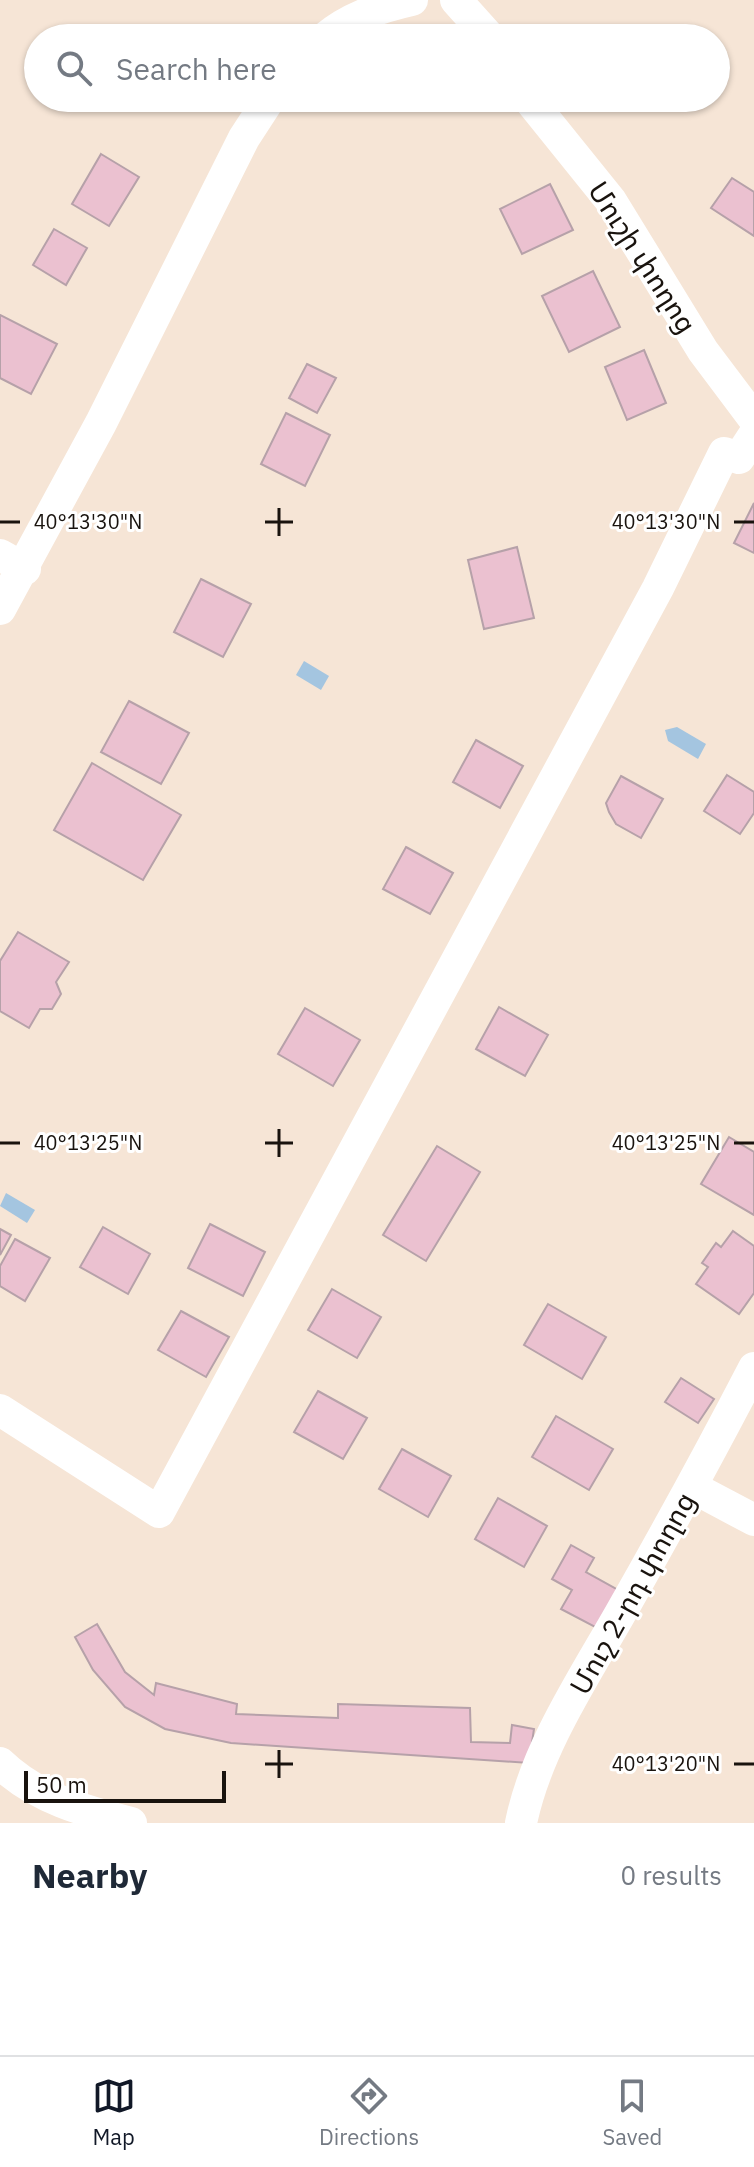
<!DOCTYPE html>
<meta charset="utf-8">
<style>
:root{--surface:#fff;--page:#f2f2f3;--text:#1f2937;--muted:#747a83;--line:#e0e1e3;--accent:#111827}
body{margin:0;font-family:"IBM Plex Sans","Noto Sans Armenian",sans-serif;background:var(--page);color:var(--text)}
.scale{position:absolute;left:24px;bottom:20px;width:202px;box-sizing:border-box;padding-left:8px;border:4px solid #19130e;border-top:0;font-size:22px;line-height:28px;white-space:nowrap;color:#19130e;-webkit-text-stroke:6px #fff;paint-order:stroke}
.list{margin:0;padding:0;list-style:none}
h2{display:flex;justify-content:space-between;align-items:center;height:104px;margin:0;padding:0 32px;font-size:34px}
h2 small{font-size:26px;font-weight:400;color:var(--muted)}
.icon{flex:none;width:44px;height:44px;fill:none;stroke:currentColor;stroke-width:2;stroke-linecap:round;stroke-linejoin:round}
.map{position:relative;flex:none;width:754px;height:1823px;overflow:hidden}
.search{position:absolute;background:var(--surface);box-shadow:0 2px 6px #0004;left:24px;right:24px;top:24px;height:88px;display:flex;align-items:center;gap:20px;box-sizing:border-box;padding:0 28px;border-radius:44px;color:var(--muted);font-size:30px}
.sheet{height:232px;background:var(--surface)}
nav{display:flex;justify-content:space-around;align-items:center;box-sizing:border-box;height:112px;border-top:2px solid var(--line);background:var(--surface);font-size:22px;color:var(--muted)}
nav a{display:grid;justify-items:center;gap:4px}
nav .on{color:var(--accent)}
.map>svg:first-child{display:block}
.water{fill:#a4c5e0}
.building{fill:#ebc1d0;stroke:#b6a1a9;stroke-width:2}
.lines{fill:none;stroke-linecap:round;stroke-linejoin:round}
.minor{stroke:#fff;stroke-width:32}
.ticks{fill:none;stroke:#19130e;stroke-width:3}
.labels{text-anchor:middle;dominant-baseline:central;stroke-width:6;stroke-linejoin:round;paint-order:stroke}
.street-label{font-size:28px;fill:#19130e;stroke:#fff}
.ticks-label{font-size:20px;text-anchor:middle;fill:#19130e;stroke:#fff;stroke-width:6;stroke-linejoin:round;paint-order:stroke}
</style>
<div class="map">
<svg width="754" height="1823" viewBox="0 0 754 1823">
<rect width="100%" height="100%" fill="#f6e5d6"/>
<!-- water -->
<g class="water">
<polygon points="304,661 329,676 321,690 296,675"/>
<polygon points="677,727 706,744 698,759 668,741 665,730"/>
<polygon points="6,1193 35,1210 27,1223 0,1206"/>
</g>
<!-- building -->
<g class="building">
<polygon points="101,154 139,177 109,226 72,204"/>
<polygon points="732,178 754,192 754,236 711,208"/>
<polygon points="550,184 573,230 522,254 500,209"/>
<polygon points="54,229 87,248 66,285 33,265"/>
<polygon points="593,271 620,327 569,352 542,296"/>
<polygon points="0,315 57,344 31,394 0,378"/>
<polygon points="644,350 666,403 627,420 605,367"/>
<polygon points="307,364 336,378 317,413 289,398"/>
<polygon points="286,413 330,435 305,486 261,464"/>
<polygon points="754,503 754,553 734,543"/>
<polygon points="517,547 534,618 484,629 468,560"/>
<polygon points="201,579 251,604 223,657 174,632"/>
<polygon points="129,701 189,733 161,784 101,752"/>
<polygon points="476,740 523,766 500,808 453,782"/>
<polygon points="92,763 181,815 143,880 54,830"/>
<polygon points="727,775 754,792 754,813 740,834 704,811"/>
<polygon points="621,776 663,799 641,838 616,824 609,812 606,803"/>
<polygon points="406,847 453,873 430,914 383,889"/>
<polygon points="18,932 69,962 56,982 61,994 52,1009 40,1009 29,1028 0,1011 0,961"/>
<polygon points="499,1007 548,1035 525,1076 476,1049"/>
<polygon points="305,1008 360,1040 333,1086 278,1054"/>
<polygon points="729,1137 754,1152 754,1215 701,1184"/>
<polygon points="437,1146 480,1172 426,1261 383,1235"/>
<polygon points="210,1224 265,1252 243,1296 188,1268"/>
<polygon points="103,1227 150,1254 128,1294 80,1267"/>
<polygon points="0,1229 11,1235 0,1255"/>
<polygon points="733,1231 754,1246 754,1293 739,1314 696,1284 708,1267 702,1263 716,1243 721,1247"/>
<polygon points="15,1239 50,1258 25,1301 0,1286 0,1266"/>
<polygon points="332,1289 381,1317 357,1358 308,1330"/>
<polygon points="548,1304 606,1337 582,1379 524,1345"/>
<polygon points="181,1311 229,1337 206,1377 158,1350"/>
<polygon points="681,1378 714,1399 698,1423 665,1402"/>
<polygon points="318,1391 367,1418 343,1459 294,1432"/>
<polygon points="556,1416 613,1449 589,1490 532,1457"/>
<polygon points="402,1449 451,1476 428,1517 379,1489"/>
<polygon points="498,1498 547,1526 524,1567 475,1539"/>
<polygon points="571,1545 594,1558 586,1572 618,1590 597,1628 561,1609 572,1590 552,1579"/>
<polygon points="97,1624 125,1672 154,1695 156,1683 237,1704 236,1714 338,1718 338,1704 470,1708 471,1742 510,1743 512,1725 534,1729 529,1763 231,1743 165,1729 125,1707 93,1670 75,1637"/>
</g>
<g class="lines">
<!-- minor -->
<g class="minor">
<polyline points="456,0 490,38"/>
<path d="M325 38C350 17 381 7 412 0"/>
<polyline points="528,98 611,201 703,351 754,419"/>
<polyline points="0,555 25,569"/>
<polyline points="0,609 101,423 244,138 270,98"/>
<polyline points="0,1410 159,1512 658,588 724,453 739,458 754,435"/>
<polyline points="692,1487 754,1520"/>
<path d="M0 1763C36 1798 84 1811 131 1823"/>
<path d="M521 1823C536 1749 583 1679 620 1614 666 1533 711 1451 754 1368"/>
</g>
</g>
<!-- ticks -->
<path class="ticks" d="M279 508V536M0 522H20M265 522H293M734 522H754M279 1129V1157M0 1143H20M265 1143H293M734 1143H754M279 1750V1778M265 1764H293M734 1764H754"/>
<g class="labels">
<!-- street labels -->
<g class="street-label">
<text transform="translate(643 257) rotate(57)">Մուշի փողոց</text>
<text transform="translate(632 1593) rotate(-61)">Մուշ 2-րդ փողոց</text>
</g>
</g>
<g class="ticks-label">
<text x="88" y="529">40°13'30"N</text>
<text x="666" y="529">40°13'30"N</text>
<text x="88" y="1150">40°13'25"N</text>
<text x="666" y="1150">40°13'25"N</text>
<text x="666" y="1771">40°13'20"N</text>
</g>
</svg>
<div class="scale">50 m</div>
<div class="search"><svg class="icon" aria-label="search" viewBox="0 0 24 24"><circle cx="10" cy="10" r="6"/><path d="M15 15l6 6"/></svg>Search here</div>
</div>
<section class="sheet">
<h2>Nearby<small>0 results</small></h2>
<ul class="list">
</ul>
</section>
<nav>
<a class="on"><svg class="icon" aria-label="map" viewBox="0 0 24 24"><path d="M3 6l6-2 6 2 6-2v14l-6 2-6-2-6 2zM9 4v14M15 6v14"/></svg>Map</a>
<a><svg class="icon" aria-label="directions" viewBox="0 0 24 24"><path d="M12 3l9 9-9 9-9-9zM9 14v-3h6M13 9l2 2-2 2"/></svg>Directions</a>
<a><svg class="icon" aria-label="saved" viewBox="0 0 24 24"><path d="M7 4h10v16l-5-4-5 4z"/></svg>Saved</a>
</nav>
